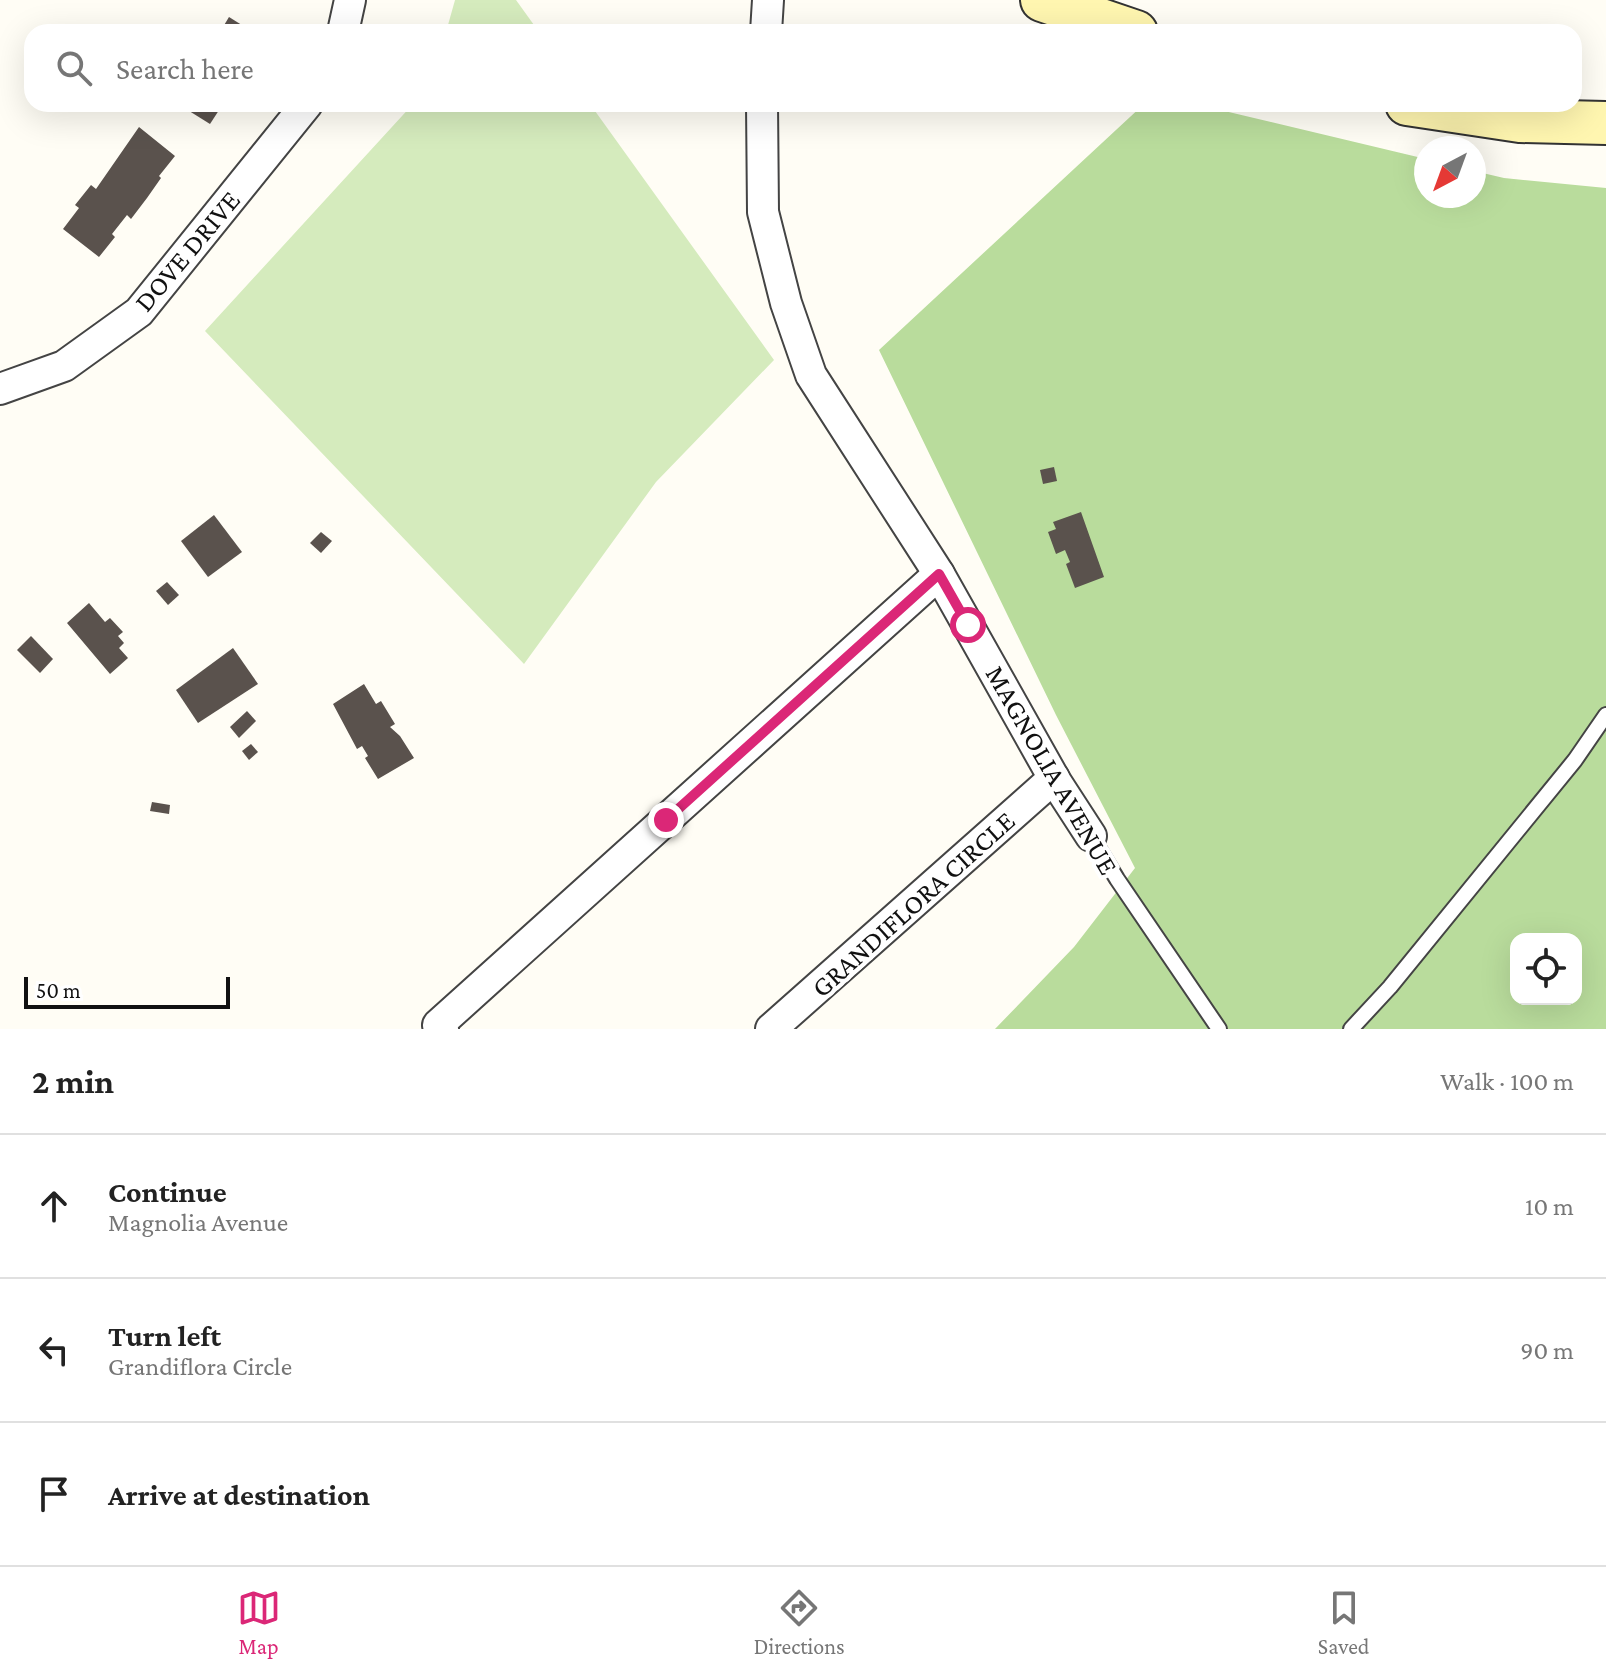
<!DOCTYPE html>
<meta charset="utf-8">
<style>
:root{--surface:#fff;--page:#f6f6f6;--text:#222;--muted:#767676;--line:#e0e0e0;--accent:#db2777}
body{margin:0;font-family:"Crimson Pro",serif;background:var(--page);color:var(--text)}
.controls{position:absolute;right:24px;bottom:24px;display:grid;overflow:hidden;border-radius:16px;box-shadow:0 8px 32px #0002}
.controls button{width:72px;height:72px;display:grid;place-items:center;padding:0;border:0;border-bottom:2px solid var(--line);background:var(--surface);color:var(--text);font:40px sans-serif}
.compass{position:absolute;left:1414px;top:136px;width:72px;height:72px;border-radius:50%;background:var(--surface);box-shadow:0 8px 32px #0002;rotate:221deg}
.scale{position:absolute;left:24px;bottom:20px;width:206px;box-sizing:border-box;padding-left:8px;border:4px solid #111;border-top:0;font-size:22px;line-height:28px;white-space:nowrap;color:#111;-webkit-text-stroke:6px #fff;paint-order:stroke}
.stop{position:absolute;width:24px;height:24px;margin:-18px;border:6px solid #db2777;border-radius:50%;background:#fff}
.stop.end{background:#db2777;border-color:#fff;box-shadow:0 2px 8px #0008}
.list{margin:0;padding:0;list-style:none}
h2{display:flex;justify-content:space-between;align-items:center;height:104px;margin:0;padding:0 32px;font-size:34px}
h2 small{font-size:26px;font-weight:400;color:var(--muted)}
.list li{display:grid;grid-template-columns:52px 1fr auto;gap:24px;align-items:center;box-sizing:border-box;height:144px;padding:0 32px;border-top:2px solid var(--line)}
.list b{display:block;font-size:30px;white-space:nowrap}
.list p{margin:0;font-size:26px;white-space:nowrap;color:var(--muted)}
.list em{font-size:26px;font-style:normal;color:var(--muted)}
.icon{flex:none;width:44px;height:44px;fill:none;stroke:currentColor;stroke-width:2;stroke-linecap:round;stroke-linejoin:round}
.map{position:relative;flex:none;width:1606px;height:1029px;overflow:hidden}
.search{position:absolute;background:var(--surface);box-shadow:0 8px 32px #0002;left:24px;right:24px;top:24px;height:88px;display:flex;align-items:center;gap:20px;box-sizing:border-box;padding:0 28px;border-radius:24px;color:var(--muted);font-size:30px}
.sheet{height:536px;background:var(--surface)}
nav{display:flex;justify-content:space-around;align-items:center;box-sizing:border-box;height:112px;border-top:2px solid var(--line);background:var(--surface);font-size:22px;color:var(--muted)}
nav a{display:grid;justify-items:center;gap:4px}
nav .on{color:var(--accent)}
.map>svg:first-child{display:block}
.green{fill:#d5ebbd}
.forest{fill:#b9dc9c;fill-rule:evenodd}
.building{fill:#5a524d}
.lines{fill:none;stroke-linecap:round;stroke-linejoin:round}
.lane-casing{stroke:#444;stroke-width:18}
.street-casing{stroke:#444;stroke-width:34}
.secondary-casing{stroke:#333;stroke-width:46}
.lane{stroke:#fff;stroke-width:14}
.street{stroke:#fff;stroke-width:30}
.secondary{stroke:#fff6b0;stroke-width:42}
.route{stroke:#db2777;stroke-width:10}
.labels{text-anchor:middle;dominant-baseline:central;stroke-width:8;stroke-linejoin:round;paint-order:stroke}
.street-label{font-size:28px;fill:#111;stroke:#fff}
</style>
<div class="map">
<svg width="1606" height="1029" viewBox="0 0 1606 1029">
<rect width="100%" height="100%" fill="#fffdf5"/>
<!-- green -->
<g class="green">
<polygon points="455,0 516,0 539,32 446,32"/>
<polygon points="413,104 590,104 774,360 656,482 524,664 205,331"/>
</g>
<!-- forest -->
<path class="forest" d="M1144 104H1195L1426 159V196H1474V171L1504 178 1606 188V1029H995L1074 947 1135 868 1056 715 879 350ZM1516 939H1576V999H1516Z"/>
<!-- building -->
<g class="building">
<polygon points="229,17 253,32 220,32"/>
<polygon points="178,104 223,104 210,124"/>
<polygon points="139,127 175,156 159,176 161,178 147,198 131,219 127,215 112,234 115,237 99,257 63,229 79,208 75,205 91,185 96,189"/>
<polygon points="1054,467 1057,481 1043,484 1040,470"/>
<polygon points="1081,512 1104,577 1075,588 1066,564 1070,562 1065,550 1056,554 1048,532 1056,529 1053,522"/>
<polygon points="214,515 242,552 208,577 181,541"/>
<polygon points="321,532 332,541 321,553 310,543"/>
<polygon points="167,582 179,595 168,605 156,591"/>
<polygon points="89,603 105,622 110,618 123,632 118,636 124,643 119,648 128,658 110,674 67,623"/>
<polygon points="31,636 53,659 40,673 17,650"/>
<polygon points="233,648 258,684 198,723 176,690"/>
<polygon points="364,684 376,704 381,701 395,724 390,727 400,736 414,758 378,779 365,758 368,756 362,746 357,749 333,704"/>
<polygon points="247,711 256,721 239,738 230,727"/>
<polygon points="251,744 258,752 249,760 242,751"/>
<polygon points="152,802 170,805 169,814 150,811"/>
</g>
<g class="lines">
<defs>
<g id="lane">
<polyline points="1091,836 1117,879 1219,1029"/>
<polyline points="1351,1029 1390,987 1575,760 1606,715"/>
</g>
<g id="street">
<polyline points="343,32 350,0"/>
<polyline points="766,32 768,0"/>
<polyline points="762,104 763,212 786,303 811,375 939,574 1056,782 1091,836"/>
<polyline points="0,389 64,366 139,312 307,104"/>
<polyline points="443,1029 438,1025 939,574"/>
<polyline points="771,1029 1054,778"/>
</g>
<g id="secondary">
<polyline points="1042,0 1136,32"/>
<polyline points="1407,104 1520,121 1606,123"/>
</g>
</defs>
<!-- lane casing -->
<use href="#lane" class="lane-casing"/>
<!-- street casing -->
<use href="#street" class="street-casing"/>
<!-- secondary casing -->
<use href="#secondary" class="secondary-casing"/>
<!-- lane -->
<use href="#lane" class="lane"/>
<!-- street -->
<use href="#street" class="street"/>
<!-- secondary -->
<use href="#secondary" class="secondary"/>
</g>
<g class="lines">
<!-- route -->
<polyline class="route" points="666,820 939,574 968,625"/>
</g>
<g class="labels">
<!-- street labels -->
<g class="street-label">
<text transform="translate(187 251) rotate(-50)">DOVE DRIVE</text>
<text transform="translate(1052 770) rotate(60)">MAGNOLIA AVENUE</text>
<text transform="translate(913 904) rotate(-42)">GRANDIFLORA CIRCLE</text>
</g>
</g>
</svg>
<div class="controls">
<button><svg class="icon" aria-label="locate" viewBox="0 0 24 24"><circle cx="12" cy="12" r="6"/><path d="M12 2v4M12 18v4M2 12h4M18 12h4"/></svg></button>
</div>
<svg class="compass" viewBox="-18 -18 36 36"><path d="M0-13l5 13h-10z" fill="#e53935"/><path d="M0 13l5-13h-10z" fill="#767676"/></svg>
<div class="scale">50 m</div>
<div class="stop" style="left:968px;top:625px"></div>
<div class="stop end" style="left:666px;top:820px"></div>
<div class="search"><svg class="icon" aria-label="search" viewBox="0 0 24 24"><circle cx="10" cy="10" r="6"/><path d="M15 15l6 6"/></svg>Search here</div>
</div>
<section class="sheet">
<h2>2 min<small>Walk · 100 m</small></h2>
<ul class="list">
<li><svg class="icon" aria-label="ahead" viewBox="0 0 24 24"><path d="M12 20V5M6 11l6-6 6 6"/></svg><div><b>Continue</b><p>Magnolia Avenue</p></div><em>10 m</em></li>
<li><svg class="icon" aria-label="left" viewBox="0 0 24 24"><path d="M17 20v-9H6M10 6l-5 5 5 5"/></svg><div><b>Turn left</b><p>Grandiflora Circle</p></div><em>90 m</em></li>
<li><svg class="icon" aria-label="arrive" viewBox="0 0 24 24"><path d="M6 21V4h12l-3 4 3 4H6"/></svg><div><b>Arrive at destination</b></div></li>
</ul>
</section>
<nav>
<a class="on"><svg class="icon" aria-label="map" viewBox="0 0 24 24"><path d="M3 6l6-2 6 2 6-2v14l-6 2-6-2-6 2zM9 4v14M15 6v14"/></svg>Map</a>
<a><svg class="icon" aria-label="directions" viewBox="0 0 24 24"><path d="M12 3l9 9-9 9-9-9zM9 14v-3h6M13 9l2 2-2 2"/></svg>Directions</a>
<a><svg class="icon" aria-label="saved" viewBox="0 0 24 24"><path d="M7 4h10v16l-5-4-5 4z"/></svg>Saved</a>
</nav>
